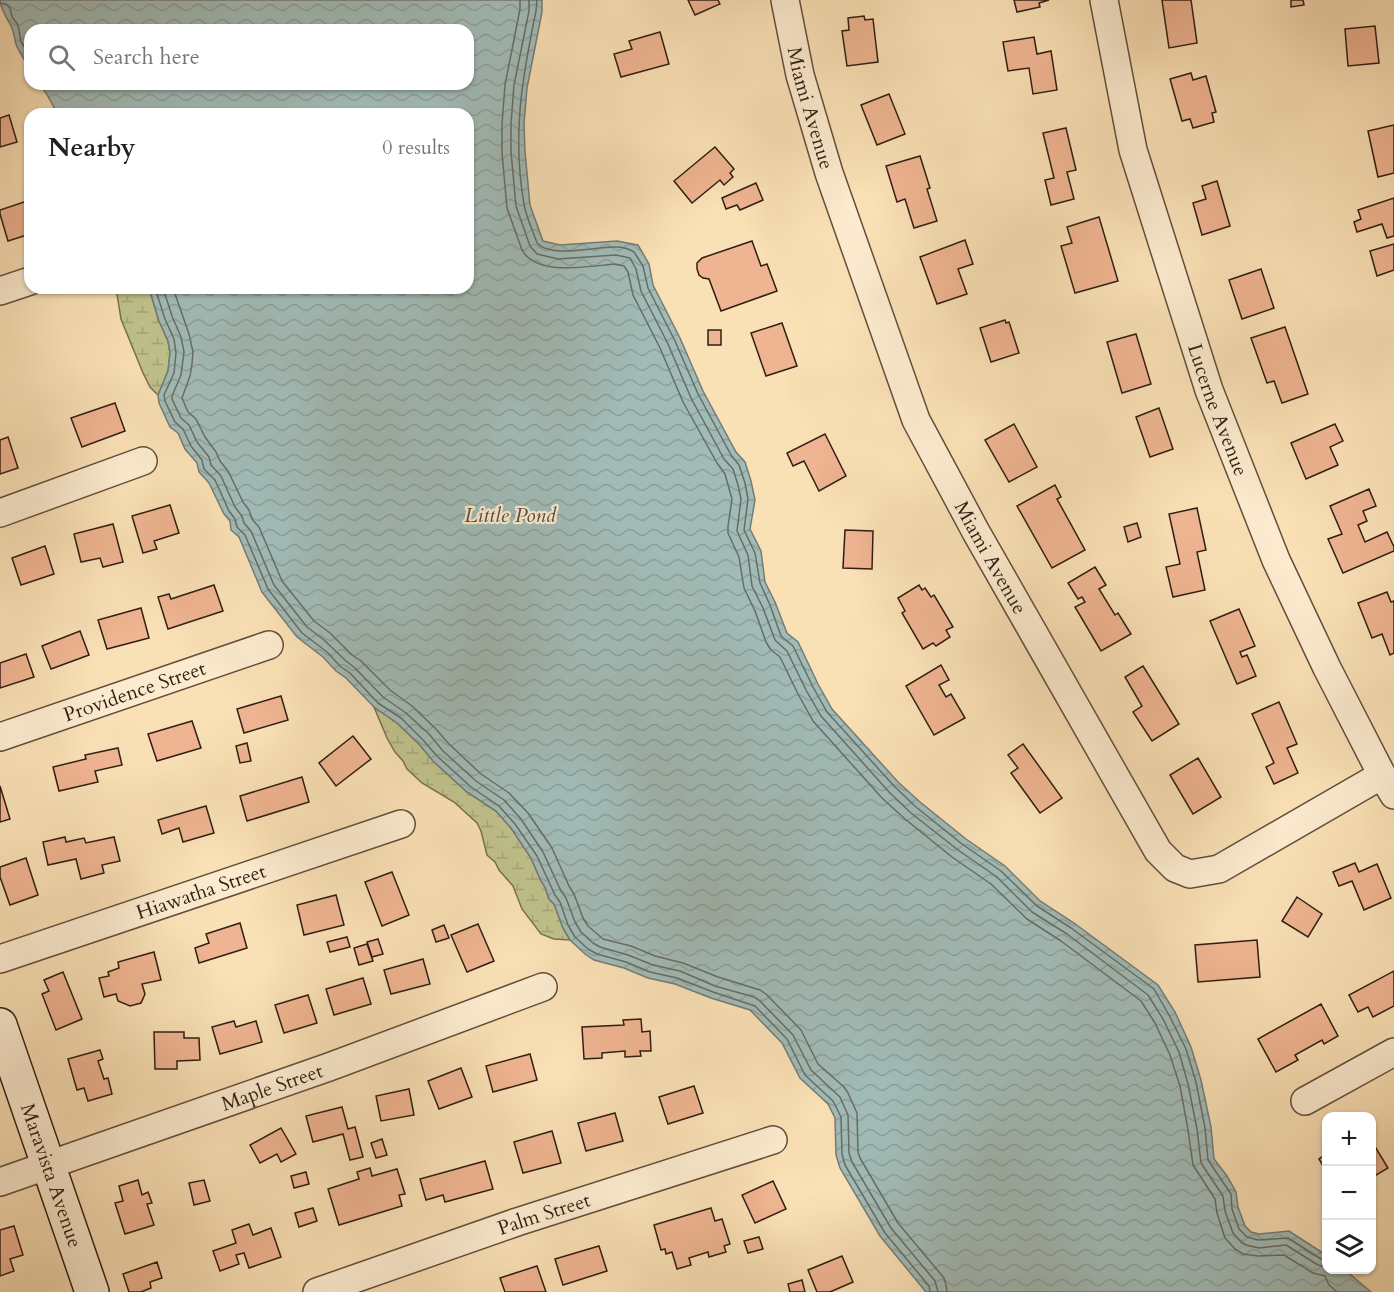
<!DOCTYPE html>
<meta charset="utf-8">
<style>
:root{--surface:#fff;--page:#f2f2f2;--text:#202124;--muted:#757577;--line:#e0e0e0}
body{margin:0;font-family:Cardo,serif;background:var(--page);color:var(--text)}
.controls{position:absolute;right:18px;bottom:18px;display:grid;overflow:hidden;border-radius:12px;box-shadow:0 2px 4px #0004}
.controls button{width:54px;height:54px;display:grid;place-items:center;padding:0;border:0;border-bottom:2px solid var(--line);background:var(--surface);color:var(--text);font:30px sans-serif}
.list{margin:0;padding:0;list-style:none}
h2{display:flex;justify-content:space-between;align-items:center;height:78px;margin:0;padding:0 24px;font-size:26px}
h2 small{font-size:20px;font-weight:400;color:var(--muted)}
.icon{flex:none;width:33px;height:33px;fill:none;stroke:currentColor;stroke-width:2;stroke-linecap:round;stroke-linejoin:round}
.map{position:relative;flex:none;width:1394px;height:1292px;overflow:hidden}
.search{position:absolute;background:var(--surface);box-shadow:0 2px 4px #0004;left:24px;top:24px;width:450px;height:66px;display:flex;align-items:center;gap:15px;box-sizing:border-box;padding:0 21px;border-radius:18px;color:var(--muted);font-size:22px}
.panel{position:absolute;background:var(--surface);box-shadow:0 2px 4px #0004;left:24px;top:108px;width:450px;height:186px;border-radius:18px}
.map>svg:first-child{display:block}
.wetland{fill:url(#wetland-marsh);stroke:#787050;stroke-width:1.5}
.water{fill:url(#water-waves);stroke:#747c75;stroke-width:1.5}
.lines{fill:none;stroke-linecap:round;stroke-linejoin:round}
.shore{stroke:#686c65;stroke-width:1.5}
.building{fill:#efb491;stroke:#301e13;stroke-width:1.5}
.street-casing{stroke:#624e3c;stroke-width:30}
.secondary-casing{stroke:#301e13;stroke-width:36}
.street{stroke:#fcebcf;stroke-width:27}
.secondary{stroke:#fcebcf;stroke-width:33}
.labels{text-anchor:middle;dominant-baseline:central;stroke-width:4.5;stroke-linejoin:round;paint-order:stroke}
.street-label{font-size:20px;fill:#301e13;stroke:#fcebcf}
.water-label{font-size:21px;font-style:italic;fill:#524d44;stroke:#fcebcf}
</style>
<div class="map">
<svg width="1394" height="1292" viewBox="0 0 1394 1292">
<defs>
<pattern id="wetland-marsh" width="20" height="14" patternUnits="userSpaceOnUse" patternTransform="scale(1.5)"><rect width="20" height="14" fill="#c0c28c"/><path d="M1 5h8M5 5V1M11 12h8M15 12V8" fill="none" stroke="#a5a678"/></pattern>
<pattern id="water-waves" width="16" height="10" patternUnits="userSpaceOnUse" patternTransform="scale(1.5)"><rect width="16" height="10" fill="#a1bbb7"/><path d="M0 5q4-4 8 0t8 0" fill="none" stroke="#8ba09c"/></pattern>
</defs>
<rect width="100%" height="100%" fill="#fae0b5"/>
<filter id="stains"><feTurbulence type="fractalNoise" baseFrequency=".00333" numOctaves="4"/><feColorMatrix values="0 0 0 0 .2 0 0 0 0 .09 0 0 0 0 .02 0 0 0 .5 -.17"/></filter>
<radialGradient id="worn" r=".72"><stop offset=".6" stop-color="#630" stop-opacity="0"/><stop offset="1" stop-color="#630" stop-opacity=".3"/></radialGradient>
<!-- wetland -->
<g class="wetland">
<polygon points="116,288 149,288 159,321 168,341 170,353 168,371 158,395 150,387 143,373 121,319"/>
<polygon points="374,707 397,723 419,744 433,761 467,792 496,811 511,828 531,858 541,881 545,887 549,899 554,904 563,928 570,940 554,939 541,934 522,909 513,886 499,870 495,862 487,855 481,831 477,823 454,802 422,783 407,769 403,761 395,752 387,738"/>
</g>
<!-- water -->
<path class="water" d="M0 0H542V12L527 88 524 124 525 152 530 205 543 241 560 245 617 241 638 245 649 264 653 285 680 338 703 391 736 452 745 462 751 481 755 500 750 529 761 551 765 582 775 602 787 633 798 642 818 684 832 709 898 782 920 802 966 839 1005 866 1040 901 1074 923 1158 985 1175 1012 1191 1047 1201 1080 1211 1127 1214 1159 1227 1176 1236 1192 1238 1207 1245 1226 1251 1232 1259 1234 1289 1231 1326 1255V1270H1345L1371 1292H926L880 1236 840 1168 836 1155 835 1118 828 1104 800 1078 782 1043 750 1010 711 998 675 984 648 978 624 968 594 960 585 954 570 940 563 928 554 904 549 899 545 887 541 881 531 858 511 828 496 811 467 792 433 761 419 744 397 723 374 707 346 678 336 671 323 657 297 637 262 592 239 537 231 530 230 521 224 514 209 483 199 472 197 463 185 449 178 433 170 427 159 403 158 395 168 371 170 353 168 341 159 321 149 288H468V114H58C52 105 46 90 39 84H468V30H30V69C26 61 19 53 16 44 14 38 14 31 11 26 7 18 0 8 0 0Z"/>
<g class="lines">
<!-- shore -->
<g class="shore">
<path d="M520 0V9L505 85 502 124V153L507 208 522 250C537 277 589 266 615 264L624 266 628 272 633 295 660 348 683 402 717 463 725 474 732 499 728 526V533L739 557 744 588 755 611 766 642 771 650 780 657 798 694 813 721 882 798 905 819 952 857 991 884 1027 919 1061 941 1141 1001 1155 1023 1170 1055 1180 1086 1188 1130 1193 1165 1215 1199 1217 1213 1225 1238 1235 1249 1243 1254 1258 1256 1284 1255 1313 1273 1325 1276 1329 1285 1337 1292"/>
<polyline points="529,0 529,11 514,85 511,124 511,152 516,206 530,246 537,254 558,259 616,255 630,258 636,269 641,291 668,344 691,398 724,459 733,469 738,485 741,499 737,531 748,555 752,586 763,608 775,640 787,651 806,690 821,716 889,792 911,813 958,850 997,877 1032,912 1067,934 1148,995 1163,1019 1179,1052 1188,1084 1197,1129 1201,1163 1223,1196 1225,1211 1233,1233 1241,1242 1246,1245 1259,1248 1286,1245 1318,1265 1326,1267"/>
<path d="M537 0 536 11C522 78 512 136 524 204 526 217 533 231 537 243 551 259 597 246 616 247 622 247 629 249 634 252L643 266 648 288 675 341 698 394 731 455 739 465 745 483 748 499 744 530 755 553 760 583 770 605 781 636 793 646 813 687 827 712 894 786 916 807 962 844 1001 871 1037 906 1071 928 1154 989 1169 1015 1186 1049 1196 1082 1205 1128 1208 1160 1231 1194 1232 1209 1239 1229 1247 1237 1258 1240 1288 1238 1321 1259H1326"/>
<polyline points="0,3 6,4 10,8 12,17 18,25 21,42 30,55"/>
<polyline points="155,288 165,319 174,339 176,353 174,373 164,395 165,401 175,422 183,429 191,446 202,460 204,469 215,480 229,511 235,519 237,527 245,535 268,589 302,633 327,652 341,667 350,673 378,703 401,718 423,740 437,756 471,787 499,806 515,824 537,856 555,895 560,902 568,925 575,937 588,949 597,954 626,962 650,972 677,978 713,992 755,1006 787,1039 805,1075 833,1101 841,1117 842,1154 845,1165 885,1233 929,1286 930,1292"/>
<polyline points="163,288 172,316 181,337 184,352 181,375 172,396 172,399 181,418 189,425 197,442 209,457 211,465 221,476 235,507 242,516 244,523 251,531 274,585 307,627 324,640 346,661 355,668 383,697 406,713 429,734 443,751 476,781 504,800 521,819 543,852 561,891 566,898 575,922 581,932 593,943 600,947 628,955 653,965 680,971 715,986 754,997 760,1001 793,1035 811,1070 840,1097 848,1115 849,1153 852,1162 891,1228 935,1281 938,1292"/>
<polyline points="173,288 189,334 193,352 192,364 190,376 182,398 188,412 196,419 205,437 216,452 220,461 228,471 243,502 249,510 252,519 259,527 282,581 314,621 330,633 352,655 361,661 390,690 412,706 435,728 449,744 481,774 509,793 528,813 552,848 569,886 574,894 583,918 588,926 603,939 631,946 655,956 683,963 718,977 760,990 766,994 801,1030 818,1064 844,1087 848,1093 857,1113 858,1152 860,1158 898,1223 944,1278 946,1285 947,1292"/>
</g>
</g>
<!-- building -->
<g class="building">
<polygon points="688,0 718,0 720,4 695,15"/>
<polygon points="1014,0 1049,0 1039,3 1040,7 1017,12"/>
<polygon points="1162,0 1191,0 1197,43 1169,48"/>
<polygon points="1291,0 1303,0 1304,5 1291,7"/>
<polygon points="864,16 865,20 873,19 878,62 847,66 842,31 849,30 848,18"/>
<polygon points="1375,26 1379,63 1348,66 1345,29"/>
<polygon points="660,32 669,64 621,77 614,54 632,49 629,41"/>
<polygon points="1034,37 1037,54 1051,51 1057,90 1033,94 1029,68 1008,71 1003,42"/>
<polygon points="1191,73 1193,80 1206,76 1216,112 1212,113 1214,122 1193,128 1190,119 1182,121 1170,79"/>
<polygon points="889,94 905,134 877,145 861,105"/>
<polygon points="9,115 17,142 0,147 0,118"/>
<polygon points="1394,125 1394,173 1378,177 1368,131"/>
<polygon points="1066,128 1076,170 1067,172 1074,199 1051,205 1045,180 1054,178 1043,133"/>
<polygon points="715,147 734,169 730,173 733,177 724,185 720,180 692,203 674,181"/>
<polygon points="920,156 930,188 927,189 937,221 914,228 905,199 897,202 886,166"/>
<polygon points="1217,181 1230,226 1202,235 1193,203 1206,199 1202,186"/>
<polygon points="756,183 763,200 740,210 737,205 726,209 722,198"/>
<polygon points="1394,198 1394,236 1387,238 1382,224 1357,232 1354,222 1361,219 1358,210"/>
<polygon points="30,200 30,234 8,241 0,214 0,210"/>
<polygon points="1099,217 1118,281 1075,293 1061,246 1072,243 1067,227"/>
<polygon points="965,240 973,264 958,269 967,294 937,304 920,257"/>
<polygon points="752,241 761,266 767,264 777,291 721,311 709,279 703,278 699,275 697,269 697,263 702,258"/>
<polygon points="1394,244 1394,270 1377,276 1370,251"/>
<polygon points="1261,269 1274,308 1242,319 1229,280"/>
<polygon points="1005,320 1006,323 1009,322 1019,353 991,362 980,328"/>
<polygon points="782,323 797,366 766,376 751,333"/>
<polygon points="1285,327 1308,394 1282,403 1274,381 1267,383 1251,338"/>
<rect x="708" y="330" width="13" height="15"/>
<polygon points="1136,334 1151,384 1122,393 1107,342"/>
<polygon points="115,403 125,431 82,447 71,418"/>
<polygon points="1159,408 1173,449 1150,457 1136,417"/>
<polygon points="1014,424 1037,467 1009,482 985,440"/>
<polygon points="1335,424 1343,441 1330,447 1338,465 1306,479 1291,443"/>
<polygon points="825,434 846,476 819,491 804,461 793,466 787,453"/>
<polygon points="8,437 18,468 0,474 0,440"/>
<polygon points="1055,485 1061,497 1057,499 1085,550 1052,568 1017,506"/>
<polygon points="1369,489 1376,506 1363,511 1367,521 1358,525 1365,542 1387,532 1394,547 1394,551 1343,573 1328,539 1342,534 1330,506"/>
<polygon points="170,505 179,533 154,541 157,549 143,553 132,516"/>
<polygon points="1197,508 1206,550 1197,552 1205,590 1173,597 1166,567 1180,564 1169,514"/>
<polygon points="1137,523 1141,537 1128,542 1124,527"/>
<polygon points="113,524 123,562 103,567 100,558 81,562 74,534"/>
<polygon points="845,530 873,531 872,569 843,568"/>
<polygon points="45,546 54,574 21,585 12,558"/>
<polygon points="1095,567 1106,585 1099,589 1115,615 1118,613 1131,634 1101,651 1075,607 1085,602 1082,597 1078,599 1068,583"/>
<polygon points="214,585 223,611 168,629 158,597 169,594 171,599"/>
<polygon points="919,585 922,590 925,588 931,597 934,595 953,627 946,630 950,637 936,646 933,643 923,649 902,613 905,611 898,598"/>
<polygon points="1387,592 1391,602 1394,601 1394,653 1390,655 1382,634 1372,638 1358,603"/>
<polygon points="141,608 149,638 107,649 98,620"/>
<polygon points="1239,609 1255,646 1240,652 1242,657 1247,655 1256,676 1237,684 1210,621"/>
<polygon points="80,631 89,655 51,669 42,646"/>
<polygon points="26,654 34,677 0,688 0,663"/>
<polygon points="941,665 949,680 939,685 946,697 951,694 965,718 934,735 906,686"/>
<polygon points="1143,666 1179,724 1152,741 1133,712 1142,706 1125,677"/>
<polygon points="281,696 288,720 244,733 237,709"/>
<polygon points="1279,702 1297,744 1287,748 1298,773 1274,784 1266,767 1274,763 1252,714"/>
<polygon points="192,721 201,748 157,761 148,734"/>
<polygon points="353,736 371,759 336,786 319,763"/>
<polygon points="247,743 251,761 240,763 236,746"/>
<polygon points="1023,744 1062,798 1040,813 1011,773 1018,768 1008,755"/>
<polygon points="118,748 122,765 95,771 98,782 59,791 53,767 86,759 85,755"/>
<polygon points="1198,758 1221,797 1193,814 1170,775"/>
<polygon points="302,777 309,802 247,821 240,796"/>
<polygon points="0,786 10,819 0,822"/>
<polygon points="206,806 214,833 183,842 179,828 162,834 158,820"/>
<polygon points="65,837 66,842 84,838 86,843 114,837 120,861 102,865 104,873 81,879 76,859 48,865 43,842"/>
<polygon points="26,858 38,895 10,905 0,877 0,867"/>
<polygon points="1355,863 1359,872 1377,864 1391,898 1364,910 1352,881 1339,886 1333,872"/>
<polygon points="392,872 409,915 382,926 365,882"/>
<polygon points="336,895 344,925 304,935 297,905"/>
<polygon points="1297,897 1322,914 1308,937 1282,921"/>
<polygon points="240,923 247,948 199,963 195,948 209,943 206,934"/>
<polygon points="478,924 494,961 467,972 451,935"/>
<polygon points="444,925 449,938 436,942 432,930"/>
<polygon points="347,937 350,947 330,952 327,942"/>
<polygon points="378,939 383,954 372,957 367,942"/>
<polygon points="1257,940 1260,977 1198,982 1195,945"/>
<polygon points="367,944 373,961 359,965 354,948"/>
<polygon points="154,952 161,980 142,984 145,994 141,1003 130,1006 118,1001 116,994 104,997 99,978 109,976 108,972 119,968 118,962"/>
<polygon points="423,959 430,984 391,994 384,970"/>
<polygon points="1394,971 1394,1006 1373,1017 1368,1007 1358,1012 1349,995"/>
<polygon points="63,972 82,1019 56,1030 42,994 49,991 44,980"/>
<polygon points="363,978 371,1004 334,1015 326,989"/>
<polygon points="308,995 317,1023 284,1033 275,1005"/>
<polygon points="1321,1004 1338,1036 1324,1044 1322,1040 1295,1055 1298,1060 1276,1072 1258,1039"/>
<polygon points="641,1019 642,1032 650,1031 651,1051 640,1051 641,1056 625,1057 625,1051 602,1053 602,1058 584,1059 582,1027 624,1025 623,1020"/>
<polygon points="234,1021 236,1027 256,1021 262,1042 220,1054 212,1027"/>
<polygon points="154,1032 184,1032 184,1038 199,1038 200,1060 177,1061 177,1069 155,1069"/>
<polygon points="100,1050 103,1059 98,1061 104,1079 108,1078 112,1094 88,1101 84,1088 77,1090 68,1059"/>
<polygon points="530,1054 537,1080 493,1092 486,1066"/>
<polygon points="461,1068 472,1097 439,1109 428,1081"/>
<polygon points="694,1086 703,1113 668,1124 659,1097"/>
<polygon points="409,1089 414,1115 381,1121 376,1096"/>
<polygon points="342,1107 348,1129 355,1127 363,1157 350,1160 343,1134 313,1142 306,1116"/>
<polygon points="615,1113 623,1141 586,1151 578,1123"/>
<polygon points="281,1128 296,1154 281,1162 277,1154 260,1163 250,1145"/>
<polygon points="552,1131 561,1163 523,1173 514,1142"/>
<polygon points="382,1139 387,1155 376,1158 371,1143"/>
<polygon points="1374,1145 1388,1168 1373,1177 1372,1174 1372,1147"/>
<polygon points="1326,1154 1326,1171 1319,1159"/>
<polygon points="485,1161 493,1189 445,1202 443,1195 426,1200 420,1179"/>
<polygon points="370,1168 372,1176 397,1169 405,1194 399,1195 402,1206 339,1225 328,1189 359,1179 357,1172"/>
<polygon points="306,1172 309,1184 294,1188 291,1176"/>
<polygon points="138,1180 142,1195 148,1192 152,1203 147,1204 154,1225 125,1234 115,1203 123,1201 119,1186"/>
<polygon points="204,1180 210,1201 194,1205 189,1183"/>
<polygon points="773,1181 786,1209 755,1223 742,1195"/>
<polygon points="313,1208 317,1221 299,1227 295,1213"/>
<polygon points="711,1208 715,1221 722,1219 730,1244 724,1246 726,1252 709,1257 708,1252 689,1258 691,1265 677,1269 672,1252 666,1254 665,1249 661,1250 654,1225"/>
<polygon points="249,1224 253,1235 271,1228 281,1257 249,1268 244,1253 236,1255 239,1264 220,1271 213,1251 236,1243 232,1230"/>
<polygon points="14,1226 23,1255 10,1259 14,1271 0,1276 0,1230"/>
<polygon points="759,1237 763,1249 748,1253 744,1241"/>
<polygon points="599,1246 607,1271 563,1285 555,1259"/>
<polygon points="842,1256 853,1282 830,1292 817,1292 808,1270"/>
<polygon points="157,1262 162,1278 150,1282 151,1288 141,1292 129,1292 123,1274"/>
<polygon points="537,1266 546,1292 505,1292 500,1278"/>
<polygon points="802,1280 805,1292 790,1292 788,1284"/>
</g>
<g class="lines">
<defs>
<g id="street">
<path id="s1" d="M785 0 800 75 829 173 916 420 976 532 1158 851 1175 868 1190 874 1219 869 1382 775"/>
<path id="s2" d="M1104 0 1133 150 1209 390 1276 560 1327 668 1382 775 1394 795"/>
<polyline points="0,291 30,281"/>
<polyline points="0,513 143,461"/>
<path id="s3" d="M0 737 269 645"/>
<path id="s4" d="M0 959 401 824"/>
<polyline points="1305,1101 1394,1052"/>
<path id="s5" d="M0 1182 329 1067 543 987"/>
<path id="s6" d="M317 1292 517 1222 773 1140"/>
</g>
<g id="secondary">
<path id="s7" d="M0 1025 92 1292"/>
</g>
</defs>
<!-- street casing -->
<use href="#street" class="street-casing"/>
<!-- secondary casing -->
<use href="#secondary" class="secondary-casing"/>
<!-- street -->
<use href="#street" class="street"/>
<!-- secondary -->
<use href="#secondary" class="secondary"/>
</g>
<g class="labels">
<!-- street labels -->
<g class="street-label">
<text stroke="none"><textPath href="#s1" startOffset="111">Miami Avenue</textPath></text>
<text stroke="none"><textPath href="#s2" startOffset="426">Lucerne Avenue</textPath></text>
<text stroke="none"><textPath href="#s1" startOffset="597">Miami Avenue</textPath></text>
<text stroke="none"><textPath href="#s3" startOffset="142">Providence Street</textPath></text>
<text stroke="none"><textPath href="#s4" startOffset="212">Hiawatha Street</textPath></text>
<text stroke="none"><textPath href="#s5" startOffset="288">Maple Street</textPath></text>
<text stroke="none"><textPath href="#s7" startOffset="159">Maravista Avenue</textPath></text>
<text stroke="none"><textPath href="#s6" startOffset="240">Palm Street</textPath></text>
</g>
<!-- water labels -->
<g class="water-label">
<text x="510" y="515">Little Pond</text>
</g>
</g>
<rect width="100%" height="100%" filter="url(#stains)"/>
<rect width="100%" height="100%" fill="url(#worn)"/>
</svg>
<div class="controls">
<button>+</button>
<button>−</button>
<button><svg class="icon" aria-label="layers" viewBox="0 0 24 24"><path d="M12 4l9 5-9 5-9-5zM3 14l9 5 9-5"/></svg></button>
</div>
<div class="search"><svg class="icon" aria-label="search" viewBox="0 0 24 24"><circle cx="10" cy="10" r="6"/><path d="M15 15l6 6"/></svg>Search here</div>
<section class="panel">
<h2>Nearby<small>0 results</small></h2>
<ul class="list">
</ul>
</section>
</div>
